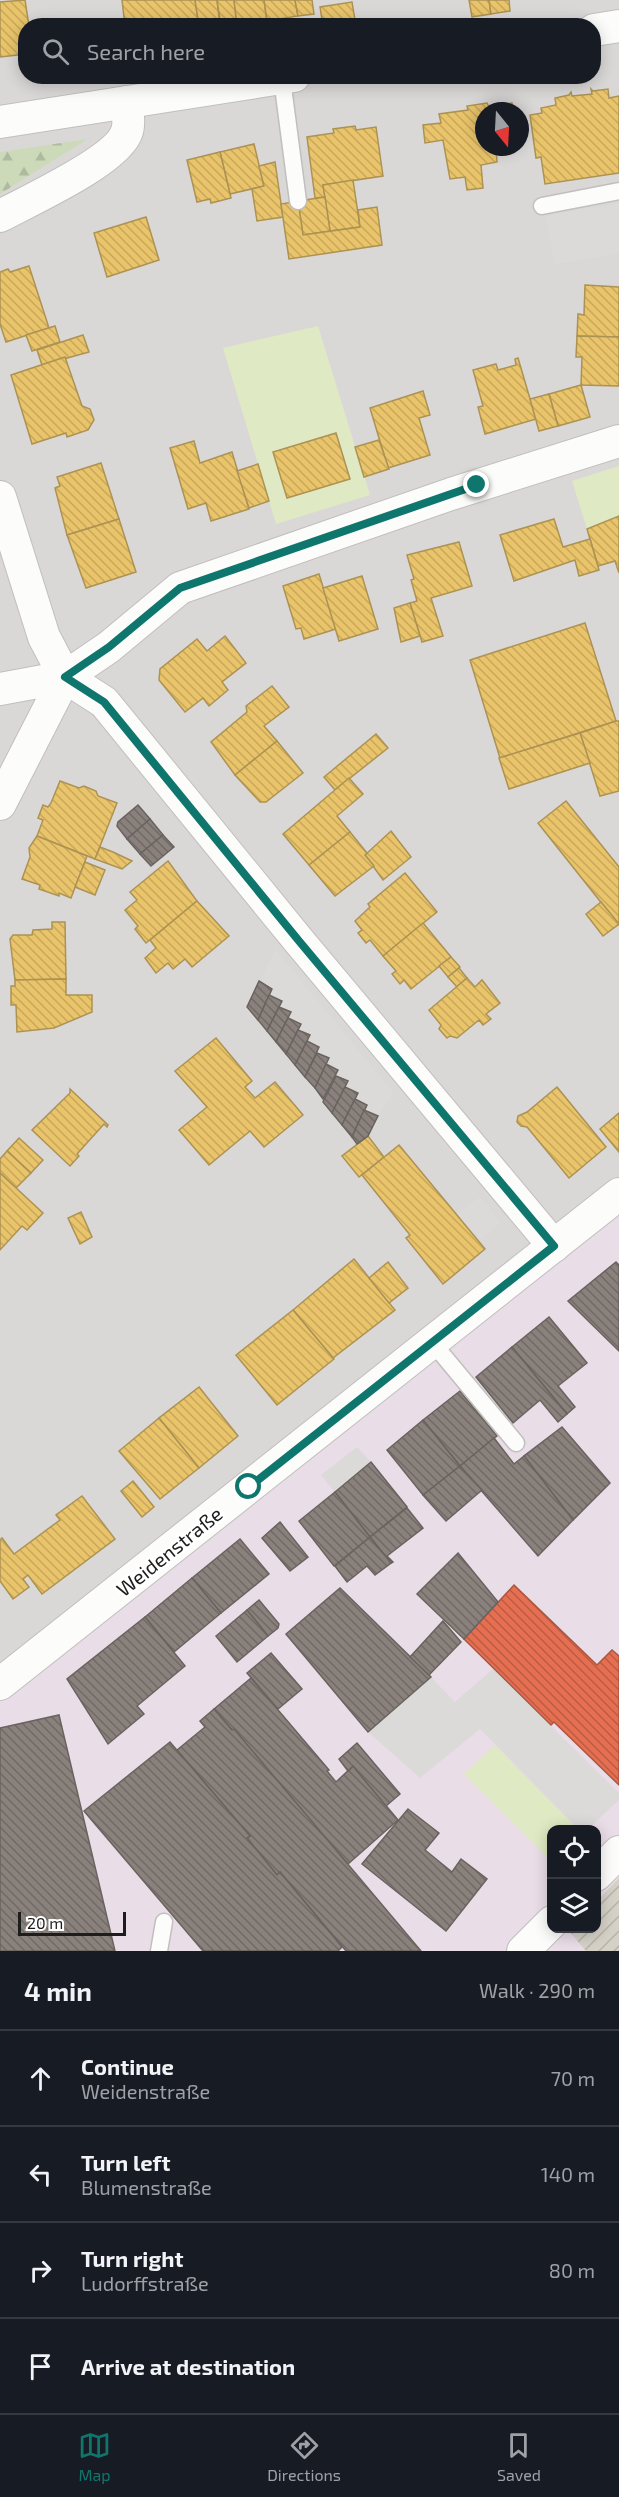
<!DOCTYPE html>
<meta charset="utf-8">
<style>
:root{--surface:#171b24;--page:#242831;--text:#f1f3f6;--muted:#9ea1a6;--line:#363941;--accent:#0f766e}
body{margin:0;font-family:"Exo 2",sans-serif;background:var(--page);color:var(--text)}
.controls{position:absolute;right:18px;bottom:18px;display:grid;overflow:hidden;border-radius:12px;box-shadow:0 3px 15px #0003}
.controls button{width:54px;height:54px;display:grid;place-items:center;padding:0;border:0;border-bottom:2px solid var(--line);background:var(--surface);color:var(--text);font:30px sans-serif}
.compass{position:absolute;left:475px;top:102px;width:54px;height:54px;border-radius:50%;background:var(--surface);box-shadow:0 3px 15px #0003;rotate:162deg}
.scale{position:absolute;left:18px;bottom:15px;width:108px;box-sizing:border-box;padding-left:6px;border:3px solid #1d1d1d;border-top:0;font-size:16px;line-height:21px;white-space:nowrap;color:#1d1d1d;-webkit-text-stroke:4px #fff;paint-order:stroke}
.stop{position:absolute;width:18px;height:18px;margin:-14px;border:4px solid #0f766e;border-radius:50%;background:#fff}
.stop.end{background:#0f766e;border-color:#fff;box-shadow:0 2px 6px #0008}
.list{margin:0;padding:0;list-style:none}
h2{display:flex;justify-content:space-between;align-items:center;height:78px;margin:0;padding:0 24px;font-size:26px}
h2 small{font-size:20px;font-weight:400;color:var(--muted)}
.list li{display:grid;grid-template-columns:39px 1fr auto;gap:18px;align-items:center;box-sizing:border-box;height:96px;padding:0 24px;border-top:2px solid var(--line)}
.list b{display:block;font-size:22px;white-space:nowrap}
.list p{margin:0;font-size:20px;white-space:nowrap;color:var(--muted)}
.list em{font-size:20px;font-style:normal;color:var(--muted)}
.icon{flex:none;width:33px;height:33px;fill:none;stroke:currentColor;stroke-width:2;stroke-linecap:round;stroke-linejoin:round}
.map{position:relative;flex:none;width:619px;height:1951px;overflow:hidden}
.search{position:absolute;background:var(--surface);box-shadow:0 3px 15px #0003;left:18px;right:18px;top:18px;height:66px;display:flex;align-items:center;gap:15px;box-sizing:border-box;padding:0 21px;border-radius:24px;color:var(--muted);font-size:22px}
.sheet{height:462px;background:var(--surface)}
nav{display:flex;justify-content:space-around;align-items:center;box-sizing:border-box;height:84px;border-top:2px solid var(--line);background:var(--surface);font-size:16px;color:var(--muted)}
nav a{display:grid;justify-items:center;gap:3px}
nav .on{color:var(--accent)}
.map>svg:first-child{display:block}
.residential{fill:#dad8d7;fill-rule:evenodd}
.industrial{fill:#e9dde7;fill-rule:evenodd}
.construction{fill:url(#construction-furrows)}
.grass{fill:#dfe9c3}
.forest{fill:url(#forest-firs)}
.parking{fill:#dbdad9}
.homes{fill:url(#homes-back-hatch);stroke:#ac9253;stroke-width:1.5}
.shops{fill:url(#shops-back-hatch);stroke:#aa5641;stroke-width:1.5}
.industry{fill:url(#industry-back-hatch);stroke:#696360;stroke-width:1.5}
.lines{fill:none;stroke-linecap:round;stroke-linejoin:round}
.service-casing{stroke:#c1bfbe;stroke-width:19}
.minor-casing{stroke:#c1bfbe;stroke-width:34}
.service{stroke:#fcfcfb;stroke-width:16}
.minor{stroke:#fcfcfb;stroke-width:32}
.route{stroke:#0f766e;stroke-width:8}
.labels{text-anchor:middle;dominant-baseline:central;stroke-width:6;stroke-linejoin:round;paint-order:stroke}
.street-label{font-size:20px;fill:#1d1d1d;stroke:#fff}
</style>
<div class="map">
<svg width="619" height="1951" viewBox="0 0 619 1951">
<defs>
<pattern id="construction-furrows" width="10" height="10" patternUnits="userSpaceOnUse" patternTransform="scale(1.5)"><rect width="10" height="10" fill="#d5d1c7"/><path d="M-1 1l2-2M0 10L10 0M9 11l2-2" fill="none" stroke="#b6b3aa"/></pattern>
<pattern id="forest-firs" width="22" height="20" patternUnits="userSpaceOnUse" patternTransform="scale(1.5)"><rect width="22" height="20" fill="#ccdaba"/><path d="M5 1l3.5 6h-7zM16 11l3.5 6h-7z" fill="#afbb9f"/></pattern>
<pattern id="homes-back-hatch" width="6" height="6" patternUnits="userSpaceOnUse" patternTransform="scale(1.5)"><rect width="6" height="6" fill="#e9c46a"/><path d="M-1 5l2 2M0 0l6 6M5-1l2 2" fill="none" stroke="#c7a85b"/></pattern>
<pattern id="shops-back-hatch" width="6" height="6" patternUnits="userSpaceOnUse" patternTransform="scale(1.5)"><rect width="6" height="6" fill="#e76f51"/><path d="M-1 5l2 2M0 0l6 6M5-1l2 2" fill="none" stroke="#bb5b43"/></pattern>
<pattern id="industry-back-hatch" width="6" height="6" patternUnits="userSpaceOnUse" patternTransform="scale(1.5)"><rect width="6" height="6" fill="#8a817c"/><path d="M-1 5l2 2M0 0l6 6M5-1l2 2" fill="none" stroke="#706965"/></pattern>
</defs>
<rect width="100%" height="100%" fill="#ebe8e5"/>
<!-- residential -->
<path class="residential" d="M0 0H619V1193L0 1686ZM26 26H594V76H26ZM484 111H520V147H484Z"/>
<!-- industrial -->
<path class="industrial" d="M619 1193V1951H0V1686ZM552 1830H596V1928H552Z"/>
<!-- construction -->
<polygon class="construction" points="619,1878 619,1951 586,1951 568,1930 596,1928 597,1901"/>
<!-- grass -->
<g class="grass">
<polygon points="318,326 370,495 276,524 223,348"/>
<polygon points="619,466 619,516 587,529 572,481"/>
<polygon points="495,1745 578,1829 552,1830 551,1861 464,1774"/>
</g>
<!-- forest -->
<polygon class="forest" points="88,139 0,194 0,152"/>
<!-- parking -->
<g class="parking">
<polygon points="619,203 619,253 554,264 546,216"/>
<polygon points="275,949 394,1093 378,1116 364,1110 367,1105 355,1099 357,1093 345,1087 347,1081 336,1076 338,1070 326,1064 329,1058 317,1053 319,1047 307,1041 310,1035 298,1030 300,1024 288,1018 291,1012 279,1007 281,1001 269,995 272,989 260,983"/>
<polygon points="480,1197 501,1223 478,1242 456,1214"/>
<polygon points="357,1447 371,1462 335,1492 321,1475"/>
<polygon points="493,1669 619,1793 619,1800 588,1829 578,1829 480,1729 420,1778 368,1732 431,1677 455,1702"/>
</g>
<!-- homes -->
<g class="homes">
<polygon points="25,0 29,26 26,26 26,54 0,57 0,2"/>
<polygon points="122,0 195,0 199,26 125,26"/>
<polygon points="195,0 217,0 220,26 199,26"/>
<polygon points="217,0 234,0 237,25 221,26"/>
<polygon points="234,0 264,0 267,21 237,25"/>
<polygon points="264,0 295,0 298,16 267,21"/>
<polygon points="295,0 312,0 314,14 298,16"/>
<polygon points="469,0 489,0 491,14 472,17"/>
<polygon points="489,0 509,0 510,11 491,14"/>
<polygon points="352,2 356,26 323,26 320,7"/>
<polygon points="591,89 593,91 608,89 609,98 619,96 619,173 545,184 541,157 536,158 530,115 542,113 541,108 556,105 555,98 569,95 571,92 572,96 592,94"/>
<polygon points="487,103 491,111 484,111 484,147 496,147 497,162 481,165 483,188 467,190 465,177 450,179 443,140 425,143 423,125 441,123 439,114 468,110 467,106"/>
<polygon points="512,103 513,111 495,111 494,107"/>
<polygon points="355,126 356,130 376,127 383,176 323,185 325,197 315,198 307,137 334,133 333,129"/>
<polygon points="254,144 264,186 230,194 220,152"/>
<polygon points="220,152 231,198 211,203 210,199 197,202 187,160"/>
<polygon points="275,162 283,217 257,221 252,189 264,186 259,166"/>
<polygon points="353,180 360,227 330,231 323,185"/>
<polygon points="325,197 330,231 303,235 298,201"/>
<polygon points="298,201 303,235 360,227 358,210 377,207 382,245 289,259 281,204"/>
<polygon points="146,217 159,260 107,277 94,233"/>
<polygon points="29,266 49,328 6,342 0,324 0,272 8,269 10,272"/>
<polygon points="585,285 619,287 619,337 577,336 578,314 584,315"/>
<polygon points="55,326 60,342 32,351 26,335"/>
<polygon points="83,335 89,352 42,365 37,350"/>
<polygon points="577,336 619,337 619,386 581,385 582,357 576,357"/>
<polygon points="65,357 82,406 90,409 94,420 88,430 67,437 66,433 32,444 11,375"/>
<polygon points="518,358 536,419 485,434 478,407 483,406 473,370 496,364 498,370 516,365 515,359"/>
<polygon points="581,385 590,417 558,426 549,394"/>
<polygon points="423,391 430,415 419,418 430,455 388,468 370,408"/>
<polygon points="549,394 558,426 539,431 530,399"/>
<polygon points="336,433 350,479 287,498 273,452"/>
<polygon points="379,440 389,469 364,477 355,447"/>
<polygon points="194,441 200,463 232,452 249,509 211,521 206,503 188,509 170,448"/>
<polygon points="101,463 119,519 67,535 55,488 60,486 57,477"/>
<polygon points="258,464 269,501 249,508 237,471"/>
<polygon points="619,516 619,573 615,561 598,566 587,529"/>
<polygon points="119,519 136,572 86,588 67,535"/>
<polygon points="554,519 563,547 590,539 599,570 579,576 575,560 514,581 500,535"/>
<polygon points="459,542 472,586 431,598 443,636 422,642 410,603 417,601 411,580 414,579 407,555"/>
<polygon points="319,574 336,629 304,639 301,628 296,629 283,586"/>
<polygon points="362,576 378,629 339,641 323,588"/>
<polygon points="410,603 420,636 401,642 394,608"/>
<polygon points="585,623 616,721 500,758 470,660"/>
<polygon points="225,636 246,663 222,682 228,690 209,706 203,698 185,712 159,680 160,669 197,639 207,651"/>
<polygon points="272,686 289,707 264,726 277,741 235,775 211,742 247,712 246,706"/>
<polygon points="616,721 619,721 619,791 600,796 580,733"/>
<polygon points="580,733 590,763 509,789 499,758"/>
<polygon points="376,734 388,748 335,790 324,777"/>
<polygon points="277,741 303,773 266,802 260,802 235,775"/>
<polygon points="349,778 363,794 337,816 350,832 309,865 283,834"/>
<polygon points="60,781 79,788 84,786 96,791 98,796 117,803 95,859 37,836 43,820 38,818 43,805 48,807 51,803"/>
<polygon points="566,801 619,867 619,925 538,823"/>
<polygon points="391,831 411,857 383,880 365,855"/>
<polygon points="350,832 367,853 365,855 374,866 335,896 309,865"/>
<polygon points="37,836 87,856 71,898 59,893 59,896 39,889 40,885 22,879 30,857 29,848"/>
<polygon points="100,847 113,852 132,861 122,869 95,859"/>
<polygon points="168,861 197,901 146,943 135,929 138,926 125,910 137,900 130,892"/>
<polygon points="85,862 105,870 95,895 75,887"/>
<polygon points="405,873 437,912 383,956 370,940 366,943 358,933 362,930 355,921 370,907 368,904"/>
<polygon points="197,901 229,936 192,967 185,959 173,969 168,963 156,973 145,958 156,948 150,940"/>
<polygon points="601,902 619,924 603,936 586,914"/>
<polygon points="52,922 65,922 66,979 15,980 10,939 13,935 32,935 33,930 52,929"/>
<polygon points="423,923 451,957 411,989 404,980 400,984 392,974 396,971 383,956"/>
<polygon points="451,957 460,967 448,977 439,966"/>
<polygon points="459,968 467,978 457,987 448,977"/>
<polygon points="467,978 475,987 482,980 500,1003 486,1014 491,1019 483,1025 479,1020 457,1038 450,1036 447,1038 439,1029 441,1025 429,1010"/>
<polygon points="66,979 66,995 92,995 92,1012 54,1028 17,1032 16,1005 11,1005 11,986 15,986 15,980"/>
<polygon points="216,1038 252,1081 245,1087 255,1098 275,1082 303,1115 264,1147 250,1131 209,1165 179,1130 207,1107 175,1071"/>
<polygon points="557,1087 606,1147 569,1178 527,1127 521,1126 517,1122 518,1116 527,1112"/>
<polygon points="70,1089 108,1125 107,1127 104,1124 77,1154 79,1156 70,1166 32,1130 70,1093"/>
<polygon points="619,1113 619,1152 600,1129"/>
<polygon points="368,1136 384,1157 359,1177 342,1156"/>
<polygon points="19,1138 43,1160 31,1173 7,1151"/>
<polygon points="399,1145 485,1249 443,1284 406,1238 410,1235 362,1175"/>
<polygon points="7,1151 31,1173 16,1188 0,1173 0,1159"/>
<polygon points="0,1173 43,1213 27,1230 22,1226 0,1250"/>
<polygon points="81,1212 92,1237 80,1244 68,1218"/>
<polygon points="354,1259 395,1310 333,1358 293,1310"/>
<polygon points="388,1262 408,1288 389,1303 369,1278"/>
<polygon points="293,1310 334,1359 277,1405 236,1355"/>
<polygon points="199,1387 238,1436 199,1468 159,1418"/>
<polygon points="159,1418 199,1468 160,1499 119,1451"/>
<polygon points="133,1481 154,1507 142,1517 121,1491"/>
<polygon points="82,1496 115,1539 42,1594 28,1575 23,1579 29,1587 13,1599 0,1581 0,1540 2,1538 14,1554 60,1520 56,1515"/>
</g>
<!-- shops -->
<polygon class="shops" points="514,1585 597,1665 612,1650 619,1656 619,1785 554,1722 551,1725 464,1639"/>
<!-- industry -->
<g class="industry">
<polygon points="138,805 150,819 127,839 117,826 118,822"/>
<polygon points="150,819 163,835 140,854 127,839"/>
<polygon points="163,835 174,847 151,866 140,854"/>
<polygon points="259,981 272,989 258,1020 247,1007"/>
<polygon points="269,995 282,1001 267,1031 258,1020"/>
<polygon points="279,1007 291,1012 276,1042 267,1031"/>
<polygon points="288,1018 301,1024 286,1054 276,1042"/>
<polygon points="298,1030 310,1035 295,1065 286,1054"/>
<polygon points="307,1041 319,1047 305,1077 295,1065"/>
<polygon points="317,1053 329,1058 315,1088 305,1077"/>
<polygon points="326,1064 338,1070 323,1099 315,1088"/>
<polygon points="336,1076 348,1081 332,1113 323,1102"/>
<polygon points="345,1087 358,1093 342,1125 332,1113"/>
<polygon points="355,1099 367,1105 352,1137 342,1125"/>
<polygon points="364,1110 378,1116 368,1136 357,1144 352,1137"/>
<polygon points="616,1262 619,1265 619,1351 568,1301"/>
<polygon points="549,1317 587,1363 558,1386 575,1407 567,1414 512,1347"/>
<polygon points="512,1347 567,1414 558,1422 540,1400 513,1423 476,1377"/>
<polygon points="460,1391 497,1436 460,1466 423,1420"/>
<polygon points="423,1420 460,1466 423,1495 387,1450"/>
<polygon points="562,1427 610,1483 573,1520 524,1456"/>
<polygon points="494,1438 514,1464 524,1456 573,1520 538,1556 460,1466"/>
<polygon points="371,1462 407,1507 370,1537 335,1492"/>
<polygon points="460,1466 482,1490 446,1521 423,1495"/>
<polygon points="335,1492 370,1537 334,1566 299,1521"/>
<polygon points="407,1508 423,1528 387,1556 393,1562 391,1563 370,1537"/>
<polygon points="280,1522 308,1557 290,1571 262,1538"/>
<polygon points="370,1537 391,1563 375,1575 367,1566 347,1582 335,1566"/>
<polygon points="240,1539 269,1574 221,1613 192,1578"/>
<polygon points="458,1553 498,1602 464,1639 417,1594"/>
<polygon points="192,1578 221,1613 174,1652 145,1617"/>
<polygon points="340,1588 431,1677 368,1732 286,1634"/>
<polygon points="259,1600 279,1624 278,1628 268,1636 247,1610"/>
<polygon points="247,1610 268,1636 237,1662 216,1636"/>
<polygon points="145,1617 185,1666 137,1706 144,1714 108,1744 67,1679"/>
<polygon points="443,1621 461,1642 429,1675 410,1657"/>
<polygon points="271,1653 302,1689 278,1709 247,1673"/>
<polygon points="251,1678 329,1770 327,1771 336,1782 353,1766 398,1820 348,1864 214,1709"/>
<polygon points="214,1709 232,1730 234,1729 421,1951 346,1951 280,1872 277,1875 247,1838 250,1836 177,1750 205,1727 200,1721"/>
<polygon points="59,1715 115,1951 0,1951 0,1728"/>
<polygon points="170,1742 250,1836 247,1838 277,1875 280,1872 342,1947 338,1951 203,1951 84,1811"/>
<polygon points="357,1743 400,1794 386,1806 353,1766 348,1771 339,1759"/>
<polygon points="408,1809 439,1833 425,1850 452,1872 461,1859 487,1879 446,1931 362,1864"/>
</g>
<g class="lines">
<defs>
<g id="service">
<polyline points="282,79 298,201"/>
<polyline points="542,206 619,191"/>
<polyline points="432,1342 516,1443"/>
<polyline points="159,1951 164,1922"/>
</g>
<g id="minor">
<polyline points="594,30 619,26"/>
<polyline points="0,122 294,76"/>
<path d="M0 216C28 201 119 160 127 131 130 123 127 111 127 102"/>
<polyline points="0,497 44,637 65,677 104,702 299,941 554,1246"/>
<polyline points="0,689 65,677 109,647 180,588 451,494 619,441"/>
<polyline points="0,804 65,677"/>
<polyline points="0,1684 619,1194"/>
<polyline points="596,1875 619,1852"/>
<polyline points="523,1951 552,1922"/>
</g>
</defs>
<!-- service casing -->
<use href="#service" class="service-casing"/>
<!-- minor casing -->
<use href="#minor" class="minor-casing"/>
<!-- service -->
<use href="#service" class="service"/>
<!-- minor -->
<use href="#minor" class="minor"/>
</g>
<g class="lines">
<!-- route -->
<polyline class="route" points="249,1487 554,1246 299,941 104,702 65,677 109,647 180,588 477,485"/>
</g>
<g class="labels">
<!-- street labels -->
<g class="street-label">
<text transform="translate(169 1551) rotate(-39)">Weidenstraße</text>
</g>
</g>
</svg>
<div class="controls">
<button><svg class="icon" aria-label="locate" viewBox="0 0 24 24"><circle cx="12" cy="12" r="6"/><path d="M12 2v4M12 18v4M2 12h4M18 12h4"/></svg></button>
<button><svg class="icon" aria-label="layers" viewBox="0 0 24 24"><path d="M12 4l9 5-9 5-9-5zM3 14l9 5 9-5"/></svg></button>
</div>
<svg class="compass" viewBox="-18 -18 36 36"><path d="M0-13l5 13h-10z" fill="#e53935"/><path d="M0 13l5-13h-10z" fill="#9ea1a6"/></svg>
<div class="scale">20 m</div>
<div class="stop" style="left:249px;top:1487px"></div>
<div class="stop end" style="left:477px;top:485px"></div>
<div class="search"><svg class="icon" aria-label="search" viewBox="0 0 24 24"><circle cx="10" cy="10" r="6"/><path d="M15 15l6 6"/></svg>Search here</div>
</div>
<section class="sheet">
<h2>4 min<small>Walk · 290 m</small></h2>
<ul class="list">
<li><svg class="icon" aria-label="ahead" viewBox="0 0 24 24"><path d="M12 20V5M6 11l6-6 6 6"/></svg><div><b>Continue</b><p>Weidenstraße</p></div><em>70 m</em></li>
<li><svg class="icon" aria-label="left" viewBox="0 0 24 24"><path d="M17 20v-9H6M10 6l-5 5 5 5"/></svg><div><b>Turn left</b><p>Blumenstraße</p></div><em>140 m</em></li>
<li><svg class="icon" aria-label="right" viewBox="0 0 24 24"><path d="M7 20v-9h11M14 6l5 5-5 5"/></svg><div><b>Turn right</b><p>Ludorffstraße</p></div><em>80 m</em></li>
<li><svg class="icon" aria-label="arrive" viewBox="0 0 24 24"><path d="M6 21V4h12l-3 4 3 4H6"/></svg><div><b>Arrive at destination</b></div></li>
</ul>
</section>
<nav>
<a class="on"><svg class="icon" aria-label="map" viewBox="0 0 24 24"><path d="M3 6l6-2 6 2 6-2v14l-6 2-6-2-6 2zM9 4v14M15 6v14"/></svg>Map</a>
<a><svg class="icon" aria-label="directions" viewBox="0 0 24 24"><path d="M12 3l9 9-9 9-9-9zM9 14v-3h6M13 9l2 2-2 2"/></svg>Directions</a>
<a><svg class="icon" aria-label="saved" viewBox="0 0 24 24"><path d="M7 4h10v16l-5-4-5 4z"/></svg>Saved</a>
</nav>
